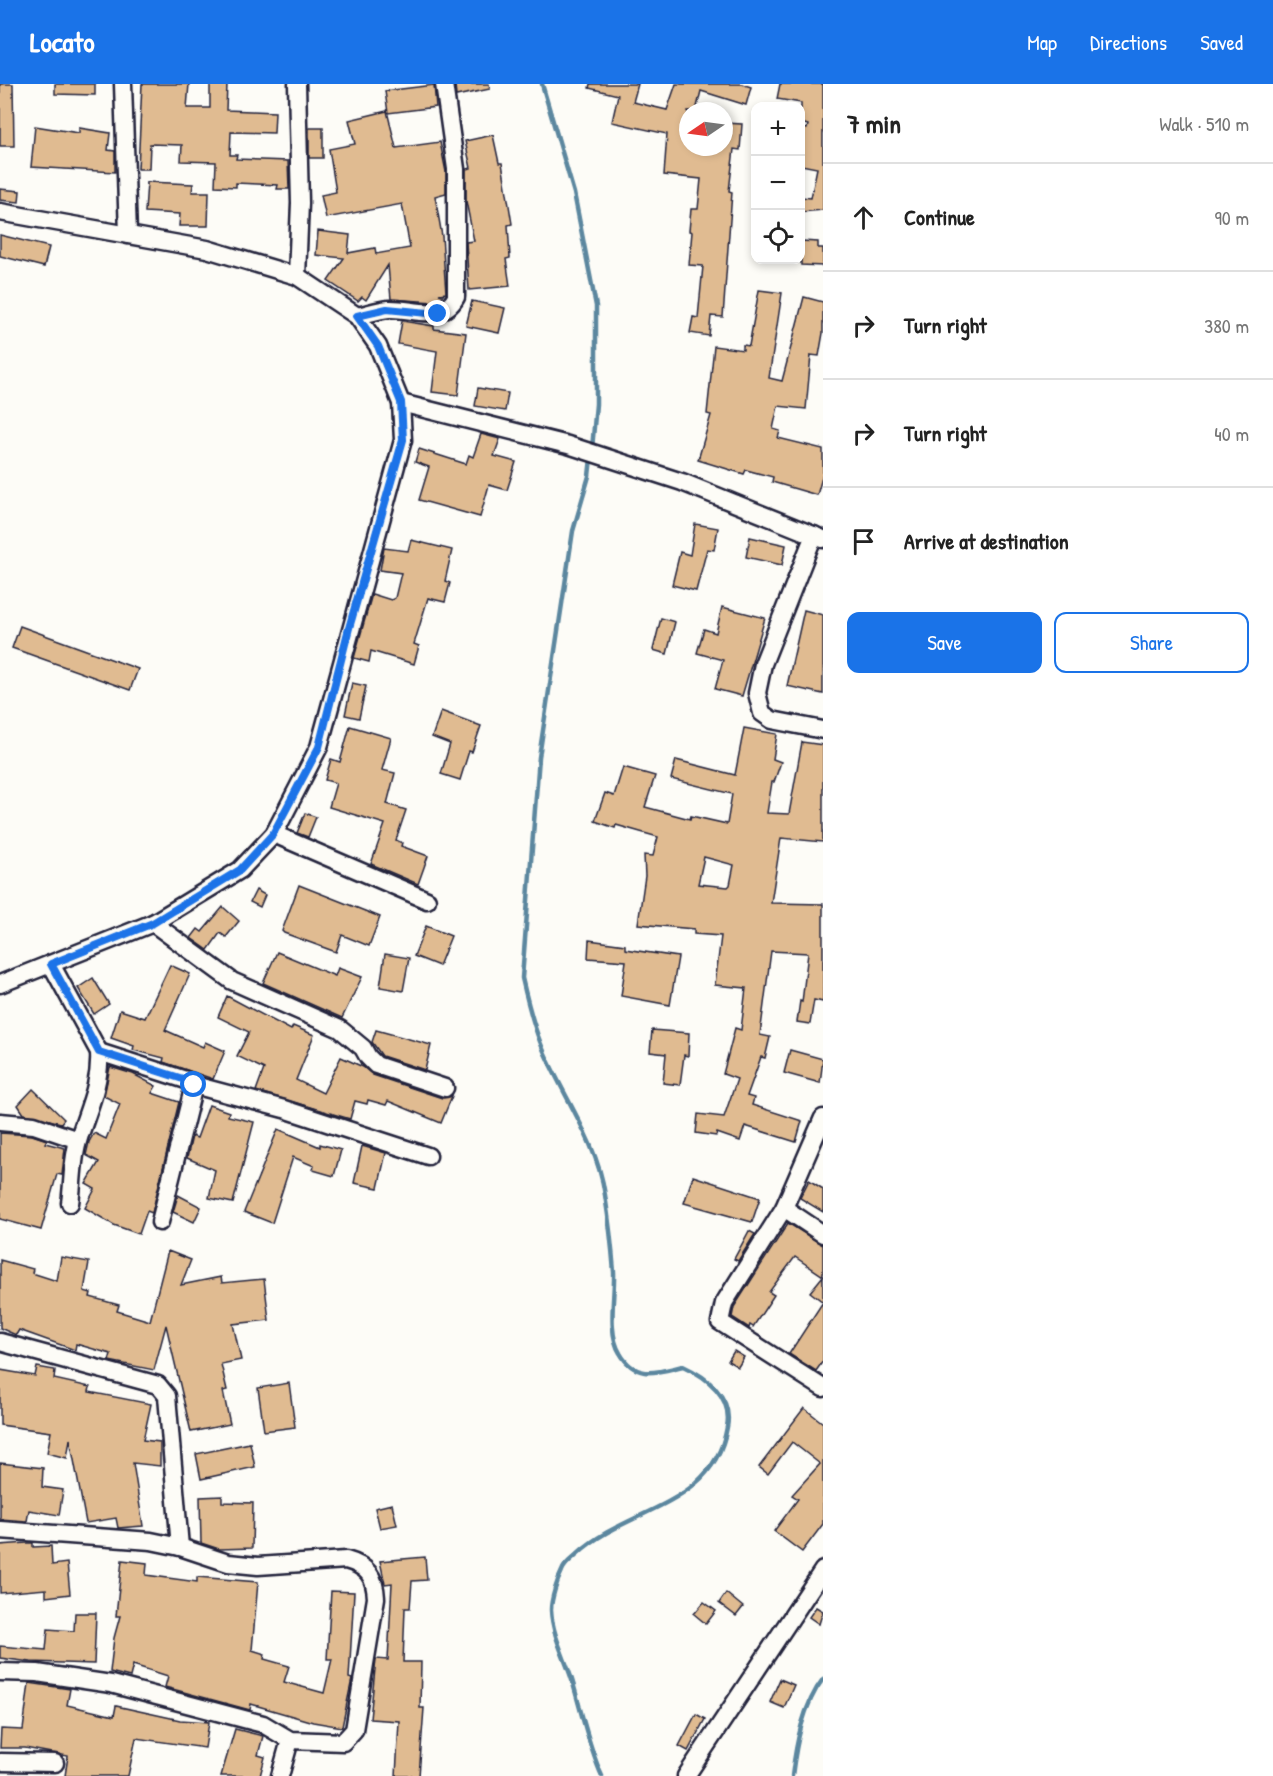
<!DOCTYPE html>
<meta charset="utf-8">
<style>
:root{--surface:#fff;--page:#f2f2f2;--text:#222;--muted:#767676;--line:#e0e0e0;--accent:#1a73e8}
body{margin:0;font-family:"Patrick Hand",sans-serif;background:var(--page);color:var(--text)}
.controls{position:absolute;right:18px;top:18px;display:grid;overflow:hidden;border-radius:12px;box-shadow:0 3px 9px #0003}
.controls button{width:54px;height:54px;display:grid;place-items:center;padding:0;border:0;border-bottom:2px solid var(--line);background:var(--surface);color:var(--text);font:30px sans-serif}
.compass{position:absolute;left:679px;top:18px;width:54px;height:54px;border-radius:50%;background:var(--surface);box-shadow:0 3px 9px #0003;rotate:257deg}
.stop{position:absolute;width:18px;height:18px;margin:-14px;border:4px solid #1a73e8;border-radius:50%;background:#fff}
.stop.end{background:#1a73e8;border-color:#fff;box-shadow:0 2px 6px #0008}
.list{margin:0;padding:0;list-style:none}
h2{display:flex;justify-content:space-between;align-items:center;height:78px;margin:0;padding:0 24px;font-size:26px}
h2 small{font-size:20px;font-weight:400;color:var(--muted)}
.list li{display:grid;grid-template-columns:39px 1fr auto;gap:18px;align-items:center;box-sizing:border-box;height:108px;padding:0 24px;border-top:2px solid var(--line)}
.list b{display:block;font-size:22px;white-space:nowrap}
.list em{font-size:20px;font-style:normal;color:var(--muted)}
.actions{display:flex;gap:12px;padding:18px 24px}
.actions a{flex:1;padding:14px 0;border:2px solid var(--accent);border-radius:12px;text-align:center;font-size:21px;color:var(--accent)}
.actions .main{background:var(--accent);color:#fff}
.icon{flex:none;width:33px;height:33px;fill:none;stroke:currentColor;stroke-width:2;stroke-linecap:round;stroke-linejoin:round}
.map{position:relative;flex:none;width:823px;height:1692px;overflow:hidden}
header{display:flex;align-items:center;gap:36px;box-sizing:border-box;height:84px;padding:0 30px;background:var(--accent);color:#fff}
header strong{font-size:28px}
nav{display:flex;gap:33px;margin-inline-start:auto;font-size:21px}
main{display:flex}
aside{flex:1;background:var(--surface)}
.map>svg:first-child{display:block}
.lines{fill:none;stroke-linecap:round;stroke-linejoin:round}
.stream{stroke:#5c879f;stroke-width:4.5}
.building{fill:#e0bb91;stroke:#22223b;stroke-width:1.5;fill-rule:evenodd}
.minor-casing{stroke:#22223b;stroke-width:21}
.minor{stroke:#fdfcf7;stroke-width:16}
.route{stroke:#1a73e8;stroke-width:8}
</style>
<header>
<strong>Locato</strong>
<nav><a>Map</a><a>Directions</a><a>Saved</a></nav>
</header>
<main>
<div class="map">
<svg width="823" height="1692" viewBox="0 0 823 1692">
<rect width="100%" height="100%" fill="#fdfcf7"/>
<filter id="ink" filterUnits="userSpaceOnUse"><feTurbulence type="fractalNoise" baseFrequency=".0167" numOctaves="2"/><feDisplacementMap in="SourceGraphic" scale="12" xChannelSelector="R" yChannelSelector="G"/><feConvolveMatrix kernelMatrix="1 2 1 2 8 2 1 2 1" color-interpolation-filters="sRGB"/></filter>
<g filter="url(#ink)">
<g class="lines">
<!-- stream -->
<g class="stream">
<polyline points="542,0 574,109 596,222 596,320 592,365"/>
<path d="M591 374 589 392 573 447 539 673 522 894C527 916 532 938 541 960 561 1010 597 1056 605 1111 609 1136 612 1162 614 1188 615 1212 607 1248 620 1269 636 1297 657 1288 683 1282 707 1293 733 1313 727 1343 713 1424 627 1423 577 1470 572 1475 564 1480 562 1487 557 1497 551 1515 551 1526 552 1550 565 1574 572 1596 582 1629 588 1661 602 1692"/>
<path d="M792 1692C796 1660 803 1621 823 1595"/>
</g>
</g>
<!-- building -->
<g class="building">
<polygon points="0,0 13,0 14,62 0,62"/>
<polygon points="55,0 95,0 95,11 55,10"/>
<polygon points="142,0 189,0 187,24 210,24 210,0 227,0 226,26 275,28 274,49 231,48 230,71 237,71 236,75 288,77 289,105 277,105 278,101 236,99 236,103 215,102 216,78 181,77 182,61 150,60 149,85 138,85"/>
<polygon points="455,0 489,0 490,5 456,12"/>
<polygon points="590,0 638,0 633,18 667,26 676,0 742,0 751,3 746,21 701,7 696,27 688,27 688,63 724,63 724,39 742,40 740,66 734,65 729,107 732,108 723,233 711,232 709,252 690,249 693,233 698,234 703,182 689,181 692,148 689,147 691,125 698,125 701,95 664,91 667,50 612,38 618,11 589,4"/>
<polygon points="780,0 823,0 823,126 801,128 801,113 811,114 817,84 801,81 801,44 807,45 808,41 801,39 801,19 777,15"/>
<polygon points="434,1 436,23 388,29 385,7"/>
<polygon points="387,27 396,64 440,58 446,88 446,109 435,112 442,152 446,209 439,210 444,211 434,218 391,215 388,181 366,216 362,213 358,217 328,197 344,174 316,171 318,147 350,151 348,169 375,164 376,170 410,164 402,120 326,134 321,111 336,108 329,65 355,60 349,36"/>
<polygon points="35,42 79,49 79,44 110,49 108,66 115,67 115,88 31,83"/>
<rect x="309" y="44" width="14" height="30"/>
<polygon points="493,51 499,79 502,79 512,140 508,141 510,174 506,175 510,202 469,206 466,158 474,157 466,117 466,85 471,84 465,57"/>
<polygon points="147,98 193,100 192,108 209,108 208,142 179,142 180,130 145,128"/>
<polygon points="0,105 20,107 19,118 0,116"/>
<polygon points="0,151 49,163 44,183 0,172"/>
<polygon points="801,157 818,158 818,164 823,164 823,182 801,181"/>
<polygon points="759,206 782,209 769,294 782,297 804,213 823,218 823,249 819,272 811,271 806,325 778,322 773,345 780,347 778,354 823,365 823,390 817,411 772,398 773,393 746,386 744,390 698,376 711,331 707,330 714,262 743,266 743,261 749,262"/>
<polygon points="472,217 505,224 499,249 466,242"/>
<polygon points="402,237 434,242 434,245 466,249 458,311 432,308 437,267 398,260"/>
<polygon points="478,304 508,309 505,327 475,322"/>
<polygon points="481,350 500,355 494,372 516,378 507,406 489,401 480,433 419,416 429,383 415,378 419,365 466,380 469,371 473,373"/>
<polygon points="695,440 718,444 714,466 707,465 696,507 672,501 680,468 690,471"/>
<polygon points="750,453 786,461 782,481 746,473"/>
<polygon points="411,456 452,466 445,497 450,499 445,518 428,514 414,560 419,562 414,580 371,567 369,578 354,574 372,510 391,516 395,514 401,489 380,486 384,464 408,467"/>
<polygon points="722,523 765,534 742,612 715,605 723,576 697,569 704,545 716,549"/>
<polygon points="804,526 823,531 823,610 787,602"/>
<polygon points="661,534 675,538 667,570 653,566"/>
<polygon points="20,542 138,585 130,606 12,564"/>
<polygon points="352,599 366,602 359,634 345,631"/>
<polygon points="441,627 481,642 472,668 469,667 460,696 441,690 450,660 432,653"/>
<polygon points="350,642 391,654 382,686 395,689 387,720 406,726 396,756 402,759 401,762 428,772 418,800 371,780 385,740 329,723 336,699 325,696 331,675 340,678"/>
<path d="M744 644 777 650 773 675 781 678 774 698H772L767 729 789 730 802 658 823 661V758L781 754 771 819 823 820V918L814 916 810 940 797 938 800 917 802 918 808 869 771 867 760 951 770 953 765 974 761 973 747 1012 754 1014 752 1021 802 1037 796 1058 745 1042 740 1057 717 1049 716 1052 696 1049 698 1030 724 1033 737 995 723 990 735 944 741 946 746 904 715 901 721 852 694 850V845L638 840 645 792 644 771 653 772 658 753 616 741 615 744 595 737 605 709 614 712 623 683 655 692 645 723 690 735 691 732 727 740 732 710 671 695 676 676 735 691ZM704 773 734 781 730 801 728 803 698 800Z"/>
<polygon points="305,729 316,733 308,753 297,749"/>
<polygon points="299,801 380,833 369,862 342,851 336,868 284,849 282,847"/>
<polygon points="256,806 265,811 260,823 250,818"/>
<polygon points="223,823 239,837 226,853 220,849 208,866 191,854 198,845 202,848"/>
<polygon points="426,842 451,852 439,882 414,872"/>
<polygon points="589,856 625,861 625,865 678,873 670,921 621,912 626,877 588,874"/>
<polygon points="277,868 335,892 338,884 362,893 342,934 263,899"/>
<polygon points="385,870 409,874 403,907 380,903"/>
<polygon points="170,881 190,890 165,946 203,963 205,958 225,967 213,995 163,978 164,974 133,966 134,962 111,954 120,926 145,934"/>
<polygon points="93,894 109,920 94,930 78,904"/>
<polygon points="227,912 291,946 293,942 314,951 296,996 323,1009 341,973 363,983 373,991 442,1014 452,1012 441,1039 388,1017 386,1021 368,1016 367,1020 355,1017 350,1035 256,1007 264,985 237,972 249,948 218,933"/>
<polygon points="376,946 431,961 425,986 382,972 372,958"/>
<polygon points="652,946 689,949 688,972 684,971 680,1001 663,999 666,970 650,968"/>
<polygon points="790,966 823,975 820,999 784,989"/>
<polygon points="110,983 133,990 156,1002 152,1009 179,1018 152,1129 147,1127 139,1150 114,1141 85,1124 95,1105 86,1100 99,1078 86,1071 89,1058 94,1049 106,1055 120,1020 104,1012"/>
<polygon points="33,1005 64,1035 61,1039 24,1030 18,1021"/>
<polygon points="209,1021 229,1028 228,1032 254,1038 233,1119 209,1114 215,1086 187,1074 192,1052 197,1054"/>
<polygon points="278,1045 320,1063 320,1060 341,1066 334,1092 313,1086 314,1082 293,1073 272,1139 244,1128"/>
<polygon points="0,1049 32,1051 47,1056 45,1059 65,1064 62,1091 57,1090 41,1146 0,1135"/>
<polygon points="362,1062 386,1069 378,1104 354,1099"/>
<polygon points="693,1092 760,1114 752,1138 684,1119"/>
<polygon points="809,1096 823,1105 823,1128 800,1114"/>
<polygon points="178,1111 201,1123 194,1138 173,1128"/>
<polygon points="788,1139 823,1161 823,1277 816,1287 789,1270 823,1218 810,1208 823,1192 795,1173 769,1208 774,1211 753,1243 750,1241 749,1244 732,1233 734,1223"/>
<polygon points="749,1147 755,1150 738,1177 734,1175"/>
<polygon points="168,1167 191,1176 181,1201 221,1193 222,1199 264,1195 269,1236 233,1240 241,1276 221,1280 227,1306 223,1307 230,1340 191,1348 166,1241 154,1286 109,1277 111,1270 76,1260 75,1266 19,1246 16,1251 0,1244 0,1176 33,1185 32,1189 57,1197 61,1173 89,1178 84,1207 91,1209 90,1213 119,1221 117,1227 150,1237"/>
<polygon points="734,1267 744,1273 738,1283 728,1277"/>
<polygon points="37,1283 55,1286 54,1295 90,1303 89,1308 151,1320 143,1356 160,1358 160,1382 133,1379 143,1442 118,1444 116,1434 86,1439 70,1355 67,1374 47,1369 51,1348 0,1341 0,1286 35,1292"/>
<polygon points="289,1299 295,1343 264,1347 258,1304"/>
<polygon points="804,1324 823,1339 823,1440 802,1468 774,1447 798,1415 792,1411 820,1380 792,1358 768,1390 759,1383"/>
<polygon points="250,1359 255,1383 201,1395 196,1370"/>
<polygon points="0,1379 43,1384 42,1403 63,1406 59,1431 29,1426 27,1437 0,1435"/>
<polygon points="222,1412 222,1418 253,1419 252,1464 219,1465 201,1459 200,1413"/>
<polygon points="392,1420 397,1441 380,1444 375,1424"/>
<polygon points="27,1459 33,1459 33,1463 51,1462 52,1481 67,1479 70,1510 46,1513 46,1505 0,1509 0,1461"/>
<polygon points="425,1473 427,1496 412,1497 410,1524 405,1524 403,1578 421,1578 420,1624 424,1624 419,1692 396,1692 399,1637 370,1635 376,1575 388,1576 392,1499 385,1500 380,1477"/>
<polygon points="122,1476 147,1479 146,1491 197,1498 197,1493 258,1498 252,1566 265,1570 264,1575 289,1582 284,1598 324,1609 332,1575 327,1575 331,1507 354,1508 349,1594 352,1595 342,1643 313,1638 251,1620 250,1626 165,1603 168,1592 133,1581 130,1593 110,1588 114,1554 120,1532 116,1532"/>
<polygon points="726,1509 743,1523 736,1532 719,1519"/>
<polygon points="704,1518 716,1527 706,1540 694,1530"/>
<polygon points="816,1523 823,1527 819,1540 809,1533"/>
<polygon points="75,1529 96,1529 94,1580 31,1578 0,1574 0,1562 46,1566 48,1545 74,1547"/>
<polygon points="780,1595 794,1601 784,1624 770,1618"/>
<polygon points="29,1599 70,1605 67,1621 114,1632 116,1622 180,1636 209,1638 205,1664 136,1654 128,1692 65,1692 68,1672 25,1664 0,1664 1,1645 23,1646"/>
<polygon points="696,1630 705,1635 688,1667 679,1662"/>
<polygon points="235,1645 263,1652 258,1671 265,1673 260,1692 221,1692"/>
</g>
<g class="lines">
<defs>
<g id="minor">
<polyline points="123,0 128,151"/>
<polyline points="297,0 300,119 297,192"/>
<polyline points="0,128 207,165 297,192 357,232 378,262 401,319 403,356 319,663 274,750 240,786 153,839 0,900"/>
<path d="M357 232C367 230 378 226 389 225 414 224 442 239 456 213V85L444 0"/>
<polyline points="401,319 568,361 682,398 823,455"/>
<polyline points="814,451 763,580 757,609 762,629 772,636 823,646"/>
<polyline points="274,750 427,816"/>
<polyline points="153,839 232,897 340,945 363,964 368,973 376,981 445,1004"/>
<path d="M51 880 99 968C101 1000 88 1025 79 1054 72 1074 73 1099 70 1119"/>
<polyline points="99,968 186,996 194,1001 284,1025 428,1072"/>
<polyline points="823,1034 784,1124 724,1219 720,1238 823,1304"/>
<polyline points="0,1038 34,1041 78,1056"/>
<polyline points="784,1124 823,1150"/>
<polyline points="160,1138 194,1001"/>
<polyline points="0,1258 158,1301 167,1312 180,1463"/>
<path d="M0 1446 151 1457 180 1463 228 1479 258 1482 346 1476C368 1482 375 1493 376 1514L354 1646 343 1658 290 1656 263 1640 111 1600 37 1589 0 1588"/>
<polyline points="0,1678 55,1679"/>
<polyline points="280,1692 290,1656"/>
<polyline points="686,1692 823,1486"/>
</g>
</defs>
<!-- minor casing -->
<use href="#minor" class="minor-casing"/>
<!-- minor -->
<use href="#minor" class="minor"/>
</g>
</g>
<g class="lines" filter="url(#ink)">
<!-- route -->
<polyline class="route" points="194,1001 186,996 99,968 51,880 153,839 240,786 273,750 319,663 349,544 403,356 401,318 378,262 357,232 387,225 438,230"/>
</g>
</svg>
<div class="controls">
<button>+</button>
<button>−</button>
<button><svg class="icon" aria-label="locate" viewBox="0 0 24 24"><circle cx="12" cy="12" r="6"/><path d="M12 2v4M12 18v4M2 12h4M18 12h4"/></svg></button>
</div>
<svg class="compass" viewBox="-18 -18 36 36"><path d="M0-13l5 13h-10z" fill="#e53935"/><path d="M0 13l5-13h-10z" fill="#767676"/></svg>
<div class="stop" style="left:194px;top:1001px"></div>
<div class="stop end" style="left:438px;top:230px"></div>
</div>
<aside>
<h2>7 min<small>Walk · 510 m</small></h2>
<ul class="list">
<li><svg class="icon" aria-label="ahead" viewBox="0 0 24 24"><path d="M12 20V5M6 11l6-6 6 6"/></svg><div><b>Continue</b></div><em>90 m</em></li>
<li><svg class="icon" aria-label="right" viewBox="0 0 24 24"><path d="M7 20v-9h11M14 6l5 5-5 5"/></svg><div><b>Turn right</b></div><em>380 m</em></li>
<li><svg class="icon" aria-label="right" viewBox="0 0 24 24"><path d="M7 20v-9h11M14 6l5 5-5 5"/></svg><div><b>Turn right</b></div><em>40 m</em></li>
<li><svg class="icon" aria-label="arrive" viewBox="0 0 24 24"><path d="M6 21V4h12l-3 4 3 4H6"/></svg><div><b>Arrive at destination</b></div></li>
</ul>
<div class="actions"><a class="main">Save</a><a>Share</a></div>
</aside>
</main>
